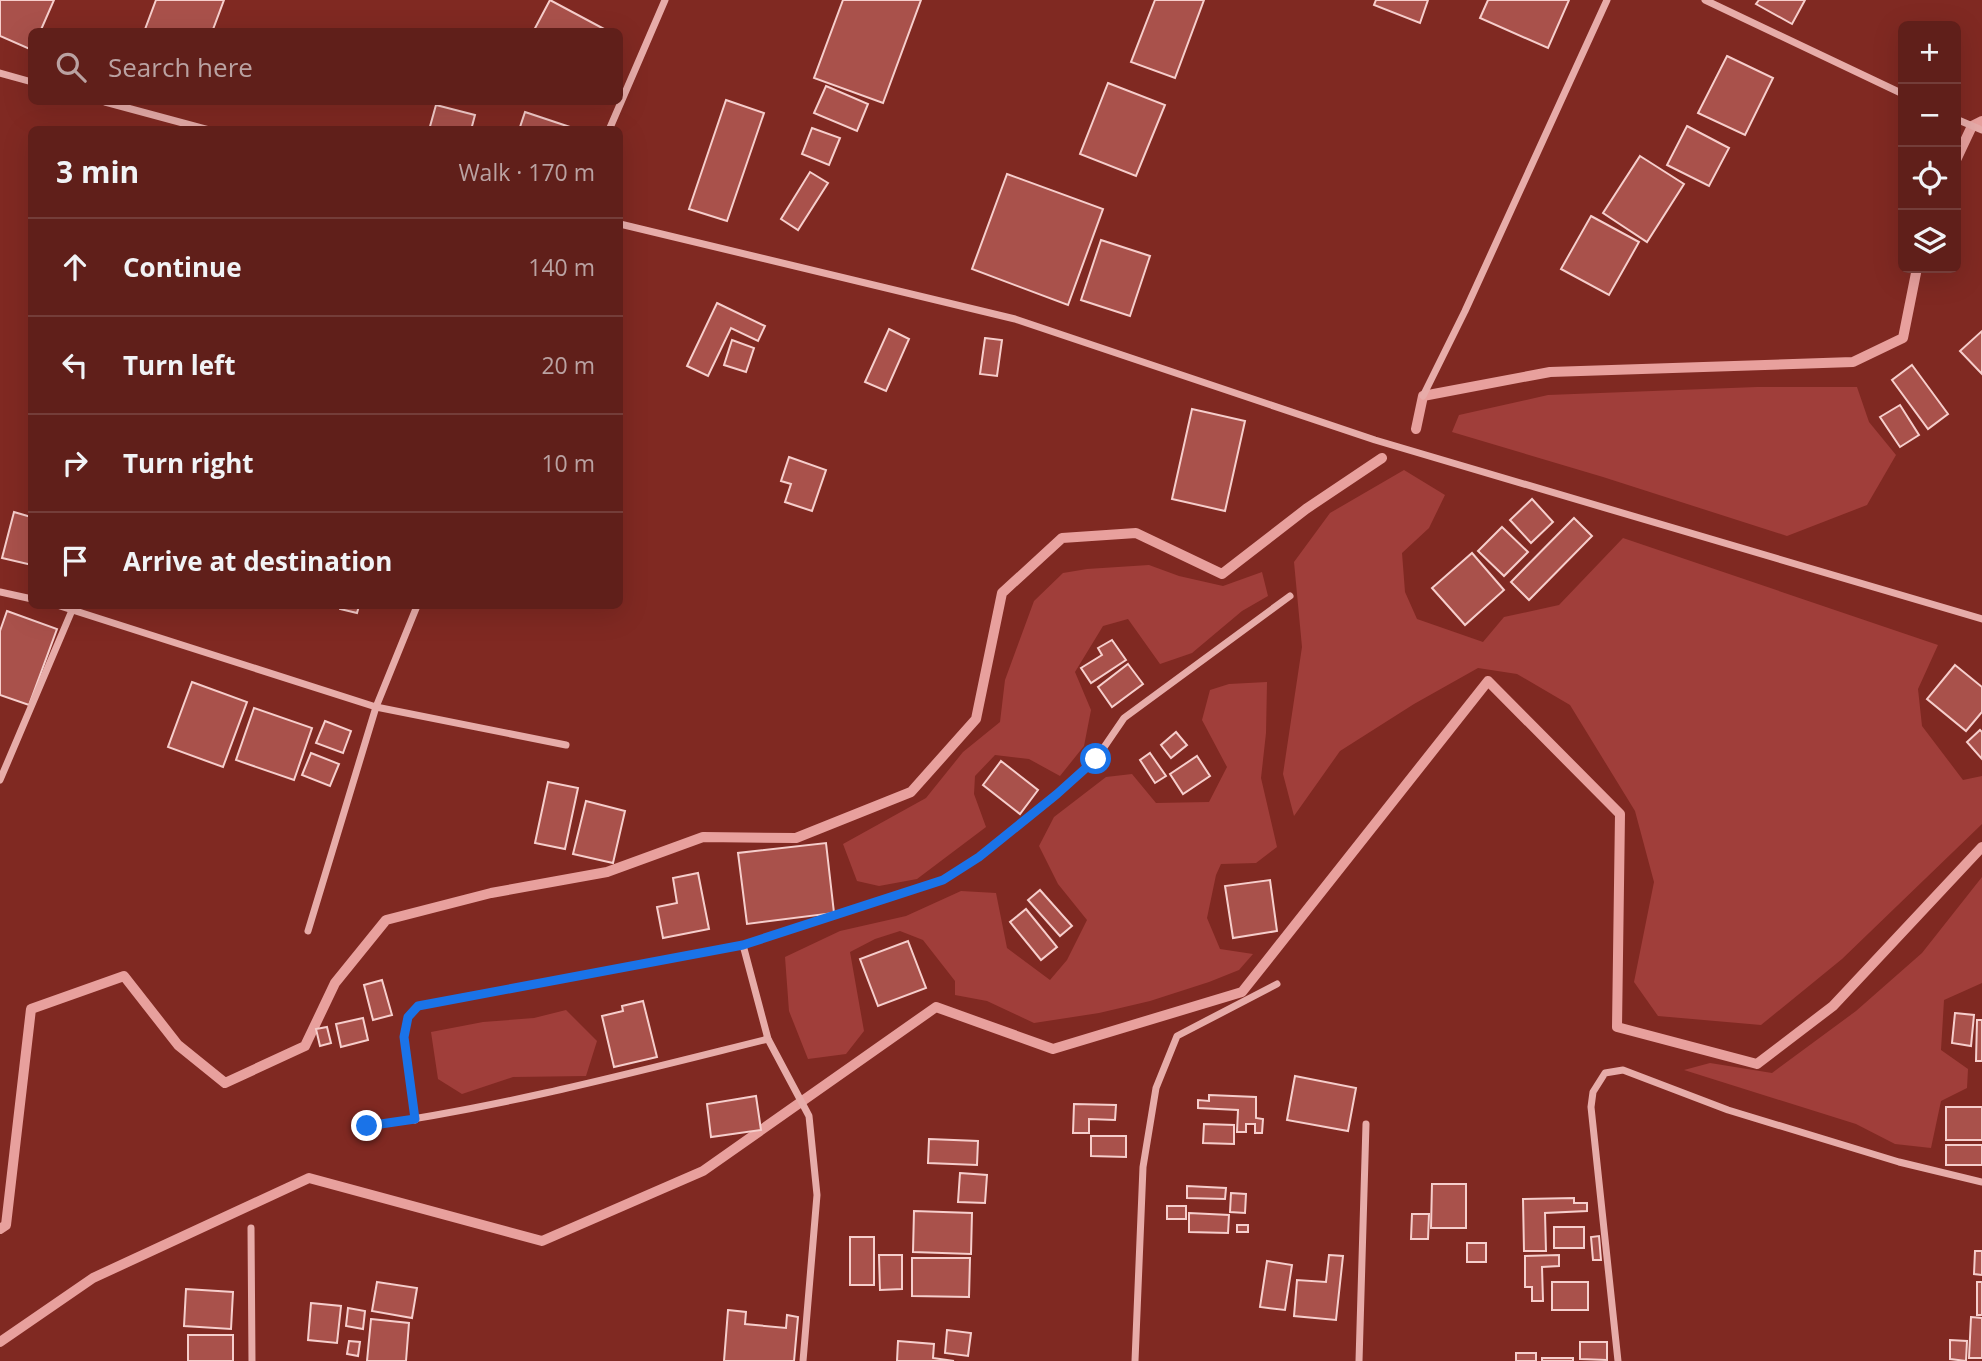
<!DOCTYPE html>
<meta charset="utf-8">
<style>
:root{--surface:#601f1a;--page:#692c27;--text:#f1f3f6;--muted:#baa2a2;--line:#743d39}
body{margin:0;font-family:"Open Sans",sans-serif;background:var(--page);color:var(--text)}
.controls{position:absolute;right:21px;top:21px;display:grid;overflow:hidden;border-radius:10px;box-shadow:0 7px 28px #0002}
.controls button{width:63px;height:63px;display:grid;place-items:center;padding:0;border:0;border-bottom:2px solid var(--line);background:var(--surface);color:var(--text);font:35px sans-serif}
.stop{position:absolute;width:21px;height:21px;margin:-16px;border:5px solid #1a73e8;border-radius:50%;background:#fff}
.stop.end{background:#1a73e8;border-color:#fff;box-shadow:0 2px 7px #0008}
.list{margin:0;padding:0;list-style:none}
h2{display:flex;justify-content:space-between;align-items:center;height:91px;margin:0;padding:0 28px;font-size:30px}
h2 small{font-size:23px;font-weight:400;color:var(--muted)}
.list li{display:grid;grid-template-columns:46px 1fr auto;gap:21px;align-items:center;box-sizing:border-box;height:98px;padding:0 28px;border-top:2px solid var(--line)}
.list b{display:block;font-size:26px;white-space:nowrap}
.list em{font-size:23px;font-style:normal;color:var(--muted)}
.icon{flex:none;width:38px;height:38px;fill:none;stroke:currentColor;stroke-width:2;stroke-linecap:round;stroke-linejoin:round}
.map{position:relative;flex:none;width:1982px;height:1361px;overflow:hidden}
.search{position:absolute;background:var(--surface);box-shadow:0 7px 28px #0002;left:28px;top:28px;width:595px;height:77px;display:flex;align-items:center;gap:18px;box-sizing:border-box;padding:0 24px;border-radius:10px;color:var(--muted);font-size:26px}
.panel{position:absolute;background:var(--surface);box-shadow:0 7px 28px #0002;left:28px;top:126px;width:595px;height:483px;border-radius:10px}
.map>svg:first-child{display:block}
.green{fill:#a03e3a}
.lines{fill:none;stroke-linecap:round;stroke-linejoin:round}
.stream{stroke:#e8a09d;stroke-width:10}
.building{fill:#a9514b;stroke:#f6cecc;stroke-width:2}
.street{stroke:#e7aca9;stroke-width:7}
.route{stroke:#1a73e8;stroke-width:9}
</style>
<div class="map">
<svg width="1982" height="1361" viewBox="0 0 1982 1361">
<rect width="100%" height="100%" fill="#802922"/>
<!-- green -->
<g class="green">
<polygon points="1757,387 1857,387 1869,422 1896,455 1867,505 1787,536 1603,477 1452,432 1459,415 1548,395"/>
<polygon points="1404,470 1445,495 1429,528 1402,553 1405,592 1417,619 1483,642 1504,617 1559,605 1623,538 1938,645 1918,689 1922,726 1963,780 1982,776 1982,824 1842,959 1761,1025 1658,1016 1634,982 1654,882 1635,811 1570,705 1517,674 1478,668 1414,704 1340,751 1294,816 1283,774 1302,647 1294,562 1330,513"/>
<polygon points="1149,565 1179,576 1223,586 1262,572 1268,596 1242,611 1192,653 1160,664 1128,619 1103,626 1075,672 1091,710 1084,746 1060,776 1029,759 995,755 975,776 974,794 986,827 917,879 879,886 857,881 843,844 926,798 963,752 1000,722 1005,680 1034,601 1063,573 1087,569"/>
<polygon points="1267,682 1266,733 1261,778 1277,847 1256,863 1221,864 1216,875 1207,918 1220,949 1253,954 1239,970 1209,982 1150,1001 1099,1013 1034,1023 987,1001 955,995 955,981 923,940 900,931 875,939 850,952 864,1031 846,1054 808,1059 789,1011 785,957 840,931 906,916 961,891 996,893 1007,948 1050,980 1067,960 1087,920 1058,884 1039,846 1054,817 1106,777 1132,774 1156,803 1209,802 1227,767 1202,720 1210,690 1229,684"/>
<polygon points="1982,877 1982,983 1944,1000 1941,1050 1968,1069 1967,1088 1941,1101 1931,1148 1895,1144 1856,1124 1684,1070 1710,1063 1772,1073 1856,1011 1922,953"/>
<polygon points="566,1010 597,1041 586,1076 513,1077 462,1094 438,1079 431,1032 483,1022 534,1018"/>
</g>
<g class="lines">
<!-- stream -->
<g class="stream">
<polyline points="1956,160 1972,126 1982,121"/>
<polyline points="1416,429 1423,396 1550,372 1853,362 1903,338 1917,268"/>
<polyline points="0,1229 6,1225 31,1009 124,976 178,1045 225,1083 305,1046 335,983 386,920 491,893 607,872 703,837 796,838 911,792 976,719 1002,593 1062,538 1136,533 1222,574 1306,509 1382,458"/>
<polyline points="0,1342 93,1278 309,1178 542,1241 703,1171 936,1007 1053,1049 1242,992 1488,681 1620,814 1617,1027 1757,1064 1833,1006 1982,847"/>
</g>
</g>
<!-- building -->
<g class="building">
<polygon points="0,0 54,0 40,32 32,32 32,50 0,36"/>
<polygon points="156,0 224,0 212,32 144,32"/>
<polygon points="550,0 606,30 605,32 533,32"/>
<polygon points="843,0 921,0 883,103 814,78"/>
<polygon points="1155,0 1204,0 1175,78 1131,62"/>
<polygon points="1376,0 1428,0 1420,23 1374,5"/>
<polygon points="1488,0 1569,0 1548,48 1480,18"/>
<polygon points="1759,0 1805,0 1792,24 1756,4"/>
<polygon points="1727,56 1773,78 1745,135 1698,113"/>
<polygon points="1108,83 1165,105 1136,176 1080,154"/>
<polygon points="826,86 868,104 857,131 814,113"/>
<polygon points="726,100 764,113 727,221 689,209"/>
<polygon points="436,105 475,115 471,130 429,130"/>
<polygon points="525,112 579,130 519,130"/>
<polygon points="1687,126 1729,148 1709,186 1667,165"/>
<polygon points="812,128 840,138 829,165 802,154"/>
<polygon points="1640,156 1684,184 1647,242 1603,213"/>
<polygon points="810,172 828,183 798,230 781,219"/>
<polygon points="1007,174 1103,209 1068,305 972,269"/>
<polygon points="1591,216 1639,242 1609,295 1561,269"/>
<polygon points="1101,240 1150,256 1130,316 1081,300"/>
<polygon points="717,303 765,326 758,341 731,328 708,376 687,366"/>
<polygon points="889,329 909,339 886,391 865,382"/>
<polygon points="1982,331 1982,374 1960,351"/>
<polygon points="985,338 1002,340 997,376 980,374"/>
<polygon points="732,340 754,348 746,372 724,365"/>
<polygon points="1912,365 1948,414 1928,429 1892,380"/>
<polygon points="1900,405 1919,435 1900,447 1880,417"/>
<polygon points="1192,409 1245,421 1225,511 1172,499"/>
<polygon points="789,457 826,470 812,511 785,502 791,484 781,481"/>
<polygon points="1532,499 1553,522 1531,543 1510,520"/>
<polygon points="14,512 31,517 32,513 32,565 2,558"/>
<polygon points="1574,518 1592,536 1529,600 1511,582"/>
<polygon points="1502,527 1528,552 1504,576 1478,551"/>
<polygon points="1472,553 1504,590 1465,625 1432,588"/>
<polygon points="340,606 359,606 357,613 340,609"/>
<polygon points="7,611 57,629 29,705 0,695 0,631"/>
<polygon points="1112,640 1126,660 1091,683 1081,668 1102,655 1098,648"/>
<polygon points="1128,664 1143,684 1112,707 1098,687"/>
<polygon points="1955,665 1982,687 1982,712 1966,731 1927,699"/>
<polygon points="192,682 247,702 223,767 168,747"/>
<polygon points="254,708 312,728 294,780 236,760"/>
<polygon points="325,721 351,731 343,753 316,743"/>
<polygon points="1980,730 1982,732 1982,759 1967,742"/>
<polygon points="1176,732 1187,745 1171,758 1161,745"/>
<polygon points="311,753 339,764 330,786 302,775"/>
<polygon points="1150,753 1166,776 1155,783 1140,760"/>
<polygon points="1197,756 1210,776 1183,794 1170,774"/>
<polygon points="1001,761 1038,790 1020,814 983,785"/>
<polygon points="548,782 578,788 565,849 535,843"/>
<polygon points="586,801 625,811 613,863 573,854"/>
<polygon points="826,843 834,913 747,924 738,853"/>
<polygon points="698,873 709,929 663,938 657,907 677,903 673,878"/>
<polygon points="1270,880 1277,931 1233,938 1225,886"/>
<polygon points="1040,890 1072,926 1060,936 1028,900"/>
<polygon points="1026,909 1057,947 1041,960 1010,922"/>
<polygon points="908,941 926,988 878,1006 860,959"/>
<polygon points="382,980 392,1015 373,1020 364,985"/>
<polygon points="643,1001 657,1057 614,1067 602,1016 623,1011 622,1006"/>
<polygon points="1955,1013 1974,1015 1971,1046 1952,1043"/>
<polygon points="363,1018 368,1040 341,1047 336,1024"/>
<polygon points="1977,1020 1982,1020 1982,1061 1976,1061"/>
<polygon points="327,1027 331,1043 320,1046 316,1029"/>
<polygon points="1295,1076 1356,1088 1348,1131 1287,1120"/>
<polygon points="1209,1095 1256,1097 1256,1118 1263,1119 1262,1133 1255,1133 1255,1124 1246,1124 1246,1132 1237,1132 1238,1110 1198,1108 1198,1100 1209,1101"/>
<polygon points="756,1096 761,1130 711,1137 707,1104"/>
<polygon points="1074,1104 1116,1105 1115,1120 1089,1119 1089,1133 1073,1133"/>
<rect x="1946" y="1107" width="36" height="33"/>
<polygon points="1204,1124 1234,1125 1234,1144 1203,1143"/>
<polygon points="1091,1136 1126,1136 1126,1157 1091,1156"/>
<polygon points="929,1139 978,1141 977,1165 928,1163"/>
<rect x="1946" y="1145" width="36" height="20"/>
<polygon points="960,1173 987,1175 985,1203 958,1202"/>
<polygon points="1432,1184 1466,1184 1466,1228 1431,1228"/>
<polygon points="1187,1186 1226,1188 1225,1199 1187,1198"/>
<polygon points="1231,1193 1246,1194 1245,1213 1230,1212"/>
<polygon points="1574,1198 1574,1203 1587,1203 1587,1211 1545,1213 1546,1251 1524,1251 1523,1199"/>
<rect x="1167" y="1206" width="19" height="13"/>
<polygon points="914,1211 972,1213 971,1254 913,1252"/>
<polygon points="1189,1213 1229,1215 1228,1233 1189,1232"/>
<polygon points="1412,1214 1429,1214 1428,1239 1411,1239"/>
<rect x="1237" y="1225" width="11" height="7"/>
<rect x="1554" y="1227" width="30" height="21"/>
<polygon points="1599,1236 1601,1260 1593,1260 1591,1237"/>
<rect x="850" y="1237" width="24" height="48"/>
<rect x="1467" y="1243" width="19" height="19"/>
<polygon points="1975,1251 1982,1251 1982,1275 1974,1274"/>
<polygon points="879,1255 902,1255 902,1289 880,1290"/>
<polygon points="1329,1255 1343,1256 1336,1320 1294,1316 1297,1280 1326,1282"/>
<polygon points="1559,1255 1559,1266 1542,1267 1543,1301 1532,1301 1532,1287 1525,1287 1525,1256"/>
<polygon points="912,1258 970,1258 969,1297 912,1296"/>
<polygon points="1267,1261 1292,1265 1285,1310 1260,1307"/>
<polygon points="377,1282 417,1288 412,1318 372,1311"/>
<rect x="1552" y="1282" width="36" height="28"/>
<rect x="1977" y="1282" width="5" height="33"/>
<polygon points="186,1289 233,1292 231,1329 184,1326"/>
<polygon points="311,1303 341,1306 337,1343 308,1340"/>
<polygon points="348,1308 365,1311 363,1329 346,1326"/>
<polygon points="728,1310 746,1312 745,1324 786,1328 787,1315 798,1317 794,1361 724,1361"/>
<polygon points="1971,1317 1982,1318 1982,1358 1969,1358"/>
<polygon points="371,1319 409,1323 406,1361 367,1361"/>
<polygon points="947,1330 971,1333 968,1356 945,1353"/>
<rect x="188" y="1335" width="45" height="26"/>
<polygon points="1950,1340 1967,1341 1966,1361 1950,1359"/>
<polygon points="349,1341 360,1342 358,1356 347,1354"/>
<polygon points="898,1341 934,1344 933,1358 954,1361 897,1361"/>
<polygon points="1580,1342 1607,1342 1607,1360 1580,1359"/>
<rect x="1516" y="1353" width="20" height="8"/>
<rect x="1542" y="1358" width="31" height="3"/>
</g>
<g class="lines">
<!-- street -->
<g class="street">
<polyline points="1705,0 1903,94"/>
<polyline points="0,73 32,82"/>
<polyline points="105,102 209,130"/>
<polyline points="1956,119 1982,130"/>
<polyline points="609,130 665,0"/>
<polyline points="620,224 1015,319 1375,440 1982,619"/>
<polyline points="1423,396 1465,311 1607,0"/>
<polyline points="0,592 32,599"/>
<polyline points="60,606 376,707 566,745"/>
<polyline points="0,780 73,608"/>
<polyline points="308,931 376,707 417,606"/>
<polyline points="743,945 768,1039 809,1116 817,1195 803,1361"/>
<polyline points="415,1120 404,1037 408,1017 418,1006 743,945 943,880 979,857 1057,794 1096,759 1124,718 1290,596"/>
<path d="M367 1126C503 1107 635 1072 768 1039"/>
<polyline points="251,1228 252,1361"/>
<polyline points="1135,1361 1143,1167 1156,1088 1177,1036 1277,984"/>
<polyline points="1359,1361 1366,1124"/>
<polyline points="1618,1361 1591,1107 1593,1092 1605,1073 1623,1070 1728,1110 1899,1162 1982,1182"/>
</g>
</g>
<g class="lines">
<!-- route -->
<polyline class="route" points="367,1126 415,1119 404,1037 408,1017 418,1006 743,945 943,880 979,857 1057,794 1096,759"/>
</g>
</svg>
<div class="controls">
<button>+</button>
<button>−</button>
<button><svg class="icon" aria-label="locate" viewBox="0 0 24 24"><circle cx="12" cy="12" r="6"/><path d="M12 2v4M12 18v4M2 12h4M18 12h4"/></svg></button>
<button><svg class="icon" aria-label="layers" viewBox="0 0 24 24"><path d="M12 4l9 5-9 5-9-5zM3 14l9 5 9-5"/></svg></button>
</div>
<div class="stop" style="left:1096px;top:759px"></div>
<div class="stop end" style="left:367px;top:1126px"></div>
<div class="search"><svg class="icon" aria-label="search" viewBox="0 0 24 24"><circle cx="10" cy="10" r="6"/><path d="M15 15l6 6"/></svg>Search here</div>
<section class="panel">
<h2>3 min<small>Walk · 170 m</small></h2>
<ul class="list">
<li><svg class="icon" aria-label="ahead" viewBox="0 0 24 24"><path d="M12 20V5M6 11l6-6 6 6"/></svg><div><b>Continue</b></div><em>140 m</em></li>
<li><svg class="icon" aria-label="left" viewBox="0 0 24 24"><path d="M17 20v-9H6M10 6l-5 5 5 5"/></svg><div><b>Turn left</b></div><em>20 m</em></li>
<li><svg class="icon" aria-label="right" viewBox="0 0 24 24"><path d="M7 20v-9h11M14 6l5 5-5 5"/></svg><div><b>Turn right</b></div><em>10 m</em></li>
<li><svg class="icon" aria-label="arrive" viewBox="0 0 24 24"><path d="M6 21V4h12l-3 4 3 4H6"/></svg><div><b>Arrive at destination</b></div></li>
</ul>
</section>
</div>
